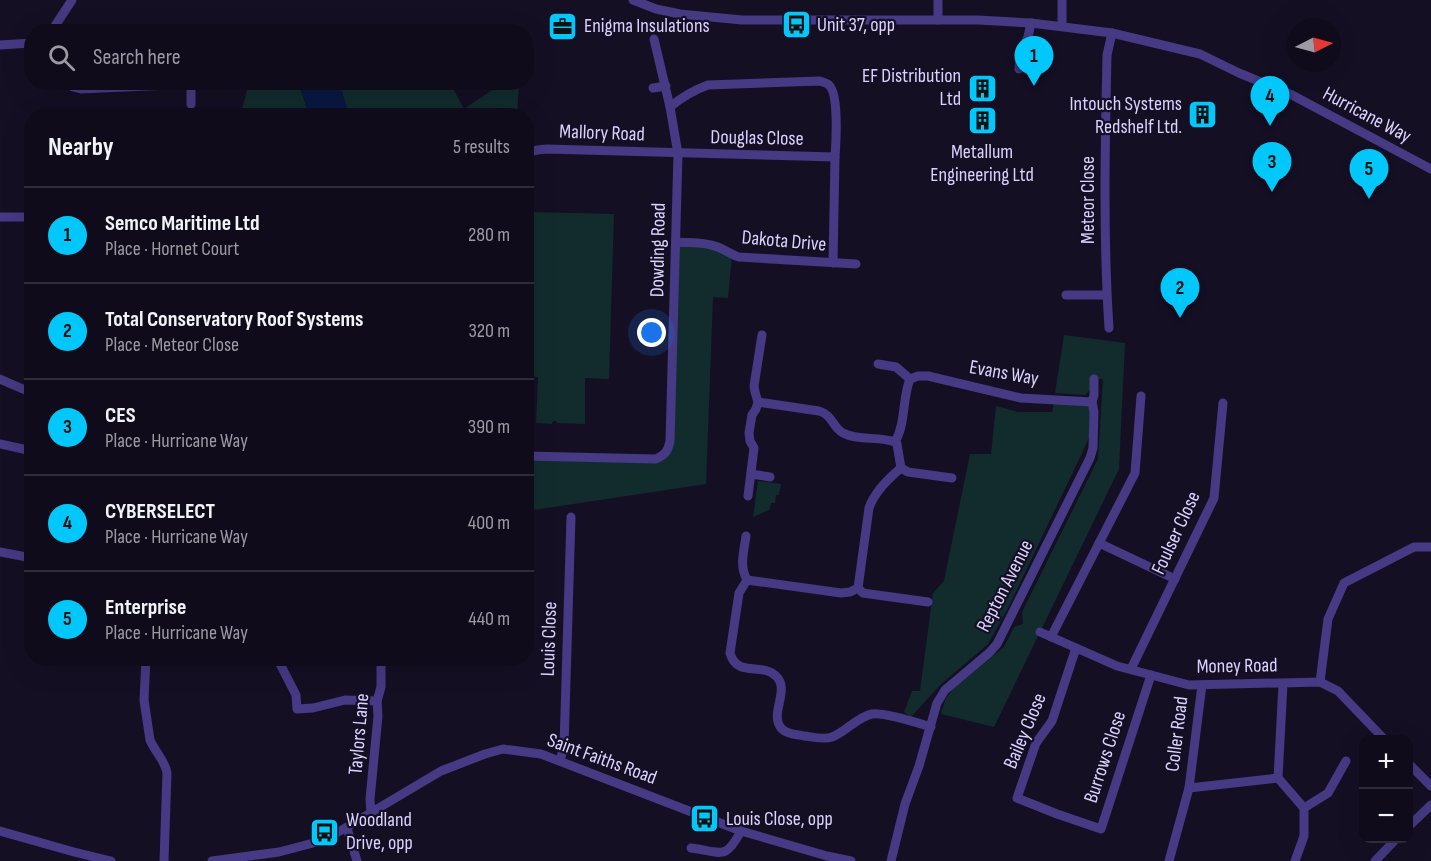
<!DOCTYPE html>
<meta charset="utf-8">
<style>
:root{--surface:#100b1b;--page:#191424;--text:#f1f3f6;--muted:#9c9ba3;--line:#302b3a;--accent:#02c7fb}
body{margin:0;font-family:"Sofia Sans Condensed",sans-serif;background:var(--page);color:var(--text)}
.controls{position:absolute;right:18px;bottom:18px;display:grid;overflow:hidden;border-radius:12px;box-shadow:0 6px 24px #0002}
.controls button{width:54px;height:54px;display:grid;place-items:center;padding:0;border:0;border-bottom:2px solid var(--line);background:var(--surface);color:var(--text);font:30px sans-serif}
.compass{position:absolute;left:1287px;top:18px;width:54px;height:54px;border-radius:50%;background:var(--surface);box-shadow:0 6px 24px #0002;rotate:84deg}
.you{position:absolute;left:652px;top:333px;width:21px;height:21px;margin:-15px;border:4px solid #fff;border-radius:50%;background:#1a73e8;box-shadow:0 0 0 9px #1a73e833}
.badge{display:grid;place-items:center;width:39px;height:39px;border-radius:50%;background:var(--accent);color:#111;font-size:20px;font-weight:700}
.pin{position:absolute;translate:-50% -50px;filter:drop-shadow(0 2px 3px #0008)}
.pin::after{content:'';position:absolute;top:32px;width:21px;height:18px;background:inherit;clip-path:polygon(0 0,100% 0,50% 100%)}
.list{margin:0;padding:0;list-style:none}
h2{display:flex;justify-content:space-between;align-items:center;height:78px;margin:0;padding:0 24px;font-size:26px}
h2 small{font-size:20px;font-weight:400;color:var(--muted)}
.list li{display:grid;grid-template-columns:39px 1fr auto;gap:18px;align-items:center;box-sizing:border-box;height:96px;padding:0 24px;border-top:2px solid var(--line)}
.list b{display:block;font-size:22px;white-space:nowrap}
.list p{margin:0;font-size:20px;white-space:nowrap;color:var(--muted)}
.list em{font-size:20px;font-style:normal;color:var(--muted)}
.icon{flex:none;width:33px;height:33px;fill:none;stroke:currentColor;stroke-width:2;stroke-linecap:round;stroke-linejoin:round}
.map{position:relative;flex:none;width:1431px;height:861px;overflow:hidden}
.search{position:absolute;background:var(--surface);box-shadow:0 6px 24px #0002;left:24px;top:24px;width:510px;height:66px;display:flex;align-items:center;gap:15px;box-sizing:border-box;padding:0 21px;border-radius:24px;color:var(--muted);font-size:22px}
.panel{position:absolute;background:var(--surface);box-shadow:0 6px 24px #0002;left:24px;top:108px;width:510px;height:558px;border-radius:24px}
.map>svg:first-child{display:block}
.green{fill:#122c2e}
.water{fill:#0a1842}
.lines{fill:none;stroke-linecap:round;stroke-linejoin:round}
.minor{stroke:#453a83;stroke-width:9}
.labels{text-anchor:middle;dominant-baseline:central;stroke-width:4.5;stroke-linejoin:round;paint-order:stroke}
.poi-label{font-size:20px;fill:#dcd2ff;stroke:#150f24;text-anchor:start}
.street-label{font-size:20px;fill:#dcd2ff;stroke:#150f24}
</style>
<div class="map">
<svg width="1431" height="861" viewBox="0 0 1431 861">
<rect width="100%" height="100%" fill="#150f24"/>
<!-- green -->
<g class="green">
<polygon points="249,83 324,83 301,90 309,115 240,116"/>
<polygon points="339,83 450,83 464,109 501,84 504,83 519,83 517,115 349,115"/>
<polygon points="530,212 614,214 609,379 585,378 585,424 557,423 556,421 553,421 552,424 536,423 538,377 526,376"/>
<polygon points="676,242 711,244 732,255 728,298 713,297 706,484 527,511 526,457 656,459 668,449"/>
<polygon points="1064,335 1125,343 1119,469 994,727 941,714 946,698 954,688 1004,647 1014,627 1023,624 1022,612 1098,459 1103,379 1094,379 1091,389 1085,395 1055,393"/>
<polygon points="1054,402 1085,403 1092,409 1092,430 1084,449 1008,608 988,644 940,685 911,717 904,712 912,691 920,691 933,593 944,581 970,454 991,454 996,406 1018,412 1052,412"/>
<polygon points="758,481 781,484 779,495 776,495 775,503 771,503 769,510 753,517"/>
</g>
<!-- water -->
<polygon class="water" points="324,83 339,83 349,115 309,115 301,89"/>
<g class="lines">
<!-- minor -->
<g class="minor">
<polyline points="633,0 656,9 680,14 742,20 978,20 1031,23 1112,33 1200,54 1239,73 1292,95 1431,169"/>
<polyline points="938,0 938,20"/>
<polyline points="1062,26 1062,0"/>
<polyline points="51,32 72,0"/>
<polyline points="0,45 32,43"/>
<polyline points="1019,69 1020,54 1028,37 1031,23"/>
<polyline points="68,82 73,87 81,89 191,84 191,82"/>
<polyline points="191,84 191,104"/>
<polyline points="653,88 666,86"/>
<path d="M526 156C531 150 538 150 546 149L835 157C836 143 839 94 829 85 827 83 822 82 820 81L708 85C694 90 682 97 670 107"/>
<polyline points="0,217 32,217"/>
<path d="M676 242C687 243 700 242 711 245 722 247 729 254 739 257L856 264"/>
<polyline points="833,263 835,157"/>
<polyline points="1066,295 1106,295"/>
<path d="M1109 328C1103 237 1105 146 1107 55L1112 33"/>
<polyline points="878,364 896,367 910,379"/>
<polyline points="0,379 32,393"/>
<polyline points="758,402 755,392 754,386 762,335"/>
<path d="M895 442C906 423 902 399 910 379L918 376H928L1021 398 1092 402"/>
<polyline points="0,444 32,451"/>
<path d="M526 456 656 459C665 455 668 451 670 441L678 154 670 107 654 39"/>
<polyline points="901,468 908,472 952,478"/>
<polyline points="751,474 770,477"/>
<path d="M748 496 754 448 750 441 749 433 752 415 756 409 758 402 819 411C833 415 832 427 843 433 858 441 879 436 895 442L897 444 901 468"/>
<path d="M746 536C744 551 739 566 747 580"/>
<polyline points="1099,543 1175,579"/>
<polyline points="0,552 32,558"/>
<path d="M858 588 869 508C874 493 889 478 901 468"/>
<path d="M928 602 870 594 863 593 858 588 850 592 841 593 747 580 739 593 730 653C737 678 762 662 776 676 791 690 768 715 782 729 788 735 797 734 804 736 813 737 824 740 832 737 846 732 857 717 872 714 884 712 918 723 931 727"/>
<polyline points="1040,632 1117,666 1189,685 1320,682 1338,691 1385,740"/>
<polyline points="1051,637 1135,473 1141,396"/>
<polyline points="1076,648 1052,721 1036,743 1017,798 1057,814 1101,829 1151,675"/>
<path d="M146 658 144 700 150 740C155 752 165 760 167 773L164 861"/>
<polyline points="277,658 296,695 297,709 313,708 345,700 377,701"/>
<polyline points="1131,669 1214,498 1223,403"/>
<polyline points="1320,682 1328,619 1344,583 1414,547 1431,547"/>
<polyline points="560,761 564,746 571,517"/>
<polyline points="1408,763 1431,786"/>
<polyline points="1278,778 1283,684"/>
<polyline points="1189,788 1278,778 1304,808 1304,836 1295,861"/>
<polyline points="1304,808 1328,793 1346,761"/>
<polyline points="371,813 370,799 378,716 377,701 381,687 381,658"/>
<polyline points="1408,827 1431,805"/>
<polyline points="347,828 357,861"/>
<polyline points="0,831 74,852 111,861"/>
<path d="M691 848C722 852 725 861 741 831"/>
<polyline points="212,861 279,852 317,842 340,831 441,771 485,754 503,749 541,754 741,831 827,856 851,861"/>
<polyline points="891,861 905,804 919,766 937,703 945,690 989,653 997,644 1090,458 1093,448 1094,412 1092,402 1094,395 1094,379"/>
<polyline points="1169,861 1189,788 1202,685"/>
<polyline points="1375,861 1397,838"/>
</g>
</g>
<!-- icons -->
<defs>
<symbol id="bus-square" viewBox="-11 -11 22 22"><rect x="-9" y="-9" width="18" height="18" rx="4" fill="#02c7fb" stroke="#150f24"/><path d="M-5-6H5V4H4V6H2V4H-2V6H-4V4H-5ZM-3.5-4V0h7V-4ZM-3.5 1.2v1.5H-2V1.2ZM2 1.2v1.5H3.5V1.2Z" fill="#111"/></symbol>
<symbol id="office-square" viewBox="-11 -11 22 22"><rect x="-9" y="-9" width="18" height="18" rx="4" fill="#02c7fb" stroke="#150f24"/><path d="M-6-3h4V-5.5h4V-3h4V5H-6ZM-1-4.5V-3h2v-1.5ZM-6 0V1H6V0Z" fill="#111"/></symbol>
<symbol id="building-square" viewBox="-11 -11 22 22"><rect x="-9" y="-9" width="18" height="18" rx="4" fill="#02c7fb" stroke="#150f24"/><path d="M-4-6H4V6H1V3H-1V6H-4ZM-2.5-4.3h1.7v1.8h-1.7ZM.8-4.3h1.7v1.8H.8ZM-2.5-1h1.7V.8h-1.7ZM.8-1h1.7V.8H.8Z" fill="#111"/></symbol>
</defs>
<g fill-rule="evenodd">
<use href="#bus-square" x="780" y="8" width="33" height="33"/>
<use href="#office-square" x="546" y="10" width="33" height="33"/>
<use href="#building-square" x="966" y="72" width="33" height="33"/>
<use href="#building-square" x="1186" y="98" width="33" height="33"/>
<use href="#building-square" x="966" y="104" width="33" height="33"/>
<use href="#bus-square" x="688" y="802" width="33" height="33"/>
<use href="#bus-square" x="308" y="816" width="33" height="33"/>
</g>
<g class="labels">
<!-- poi labels -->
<g class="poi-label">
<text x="817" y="25">Unit 37, opp</text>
<text x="584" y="26">Enigma Insulations</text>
<text x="961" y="76" text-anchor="end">EF Distribution<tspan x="961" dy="23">Ltd</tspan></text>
<text x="1182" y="104" text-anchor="end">Intouch Systems<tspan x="1182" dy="23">Redshelf Ltd.</tspan></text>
<text x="982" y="152" text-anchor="middle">Metallum<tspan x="982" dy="23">Engineering Ltd</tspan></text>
<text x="726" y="819">Louis Close, opp</text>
<text x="346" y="820">Woodland<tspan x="346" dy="23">Drive, opp</tspan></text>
</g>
<!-- street labels -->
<g class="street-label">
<text transform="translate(1367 115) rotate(28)">Hurricane Way</text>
<text transform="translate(602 133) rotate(2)">Mallory Road</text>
<text transform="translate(757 138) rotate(1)">Douglas Close</text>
<text transform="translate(1088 200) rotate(-90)">Meteor Close</text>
<text transform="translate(784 241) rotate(5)">Dakota Drive</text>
<text transform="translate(658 250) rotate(-89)">Dowding Road</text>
<text transform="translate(1004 373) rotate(10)">Evans Way</text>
<text transform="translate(1176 533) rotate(-65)">Foulser Close</text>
<text transform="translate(1005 586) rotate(-63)">Repton Avenue</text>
<text transform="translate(549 639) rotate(-88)">Louis Close</text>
<text transform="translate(1237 666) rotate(-1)">Money Road</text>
<text transform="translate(1025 731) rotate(-67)">Bailey Close</text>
<text transform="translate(359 734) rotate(-85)">Taylors Lane</text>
<text transform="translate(1177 734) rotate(-83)">Coller Road</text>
<text transform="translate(1105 757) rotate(-72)">Burrows Close</text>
<text transform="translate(602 759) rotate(20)">Saint Faiths Road</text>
</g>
</g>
</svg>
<div class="controls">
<button>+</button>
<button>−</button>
</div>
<svg class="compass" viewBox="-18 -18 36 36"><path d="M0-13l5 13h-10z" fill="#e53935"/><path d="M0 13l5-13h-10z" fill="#9c9ba3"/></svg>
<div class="you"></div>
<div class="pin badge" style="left:1034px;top:86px">1</div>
<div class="pin badge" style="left:1180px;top:318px">2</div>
<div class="pin badge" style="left:1272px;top:192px">3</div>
<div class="pin badge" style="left:1270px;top:126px">4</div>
<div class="pin badge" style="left:1369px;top:199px">5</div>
<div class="search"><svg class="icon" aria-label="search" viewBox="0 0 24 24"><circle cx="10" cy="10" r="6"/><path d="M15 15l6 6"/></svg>Search here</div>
<section class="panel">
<h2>Nearby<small>5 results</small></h2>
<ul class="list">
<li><span class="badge">1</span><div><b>Semco Maritime Ltd</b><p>Place · Hornet Court</p></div><em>280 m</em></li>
<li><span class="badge">2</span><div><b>Total Conservatory Roof Systems</b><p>Place · Meteor Close</p></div><em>320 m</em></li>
<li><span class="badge">3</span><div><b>CES</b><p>Place · Hurricane Way</p></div><em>390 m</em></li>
<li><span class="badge">4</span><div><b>CYBERSELECT</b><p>Place · Hurricane Way</p></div><em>400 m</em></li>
<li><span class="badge">5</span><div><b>Enterprise</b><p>Place · Hurricane Way</p></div><em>440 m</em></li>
</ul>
</section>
</div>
